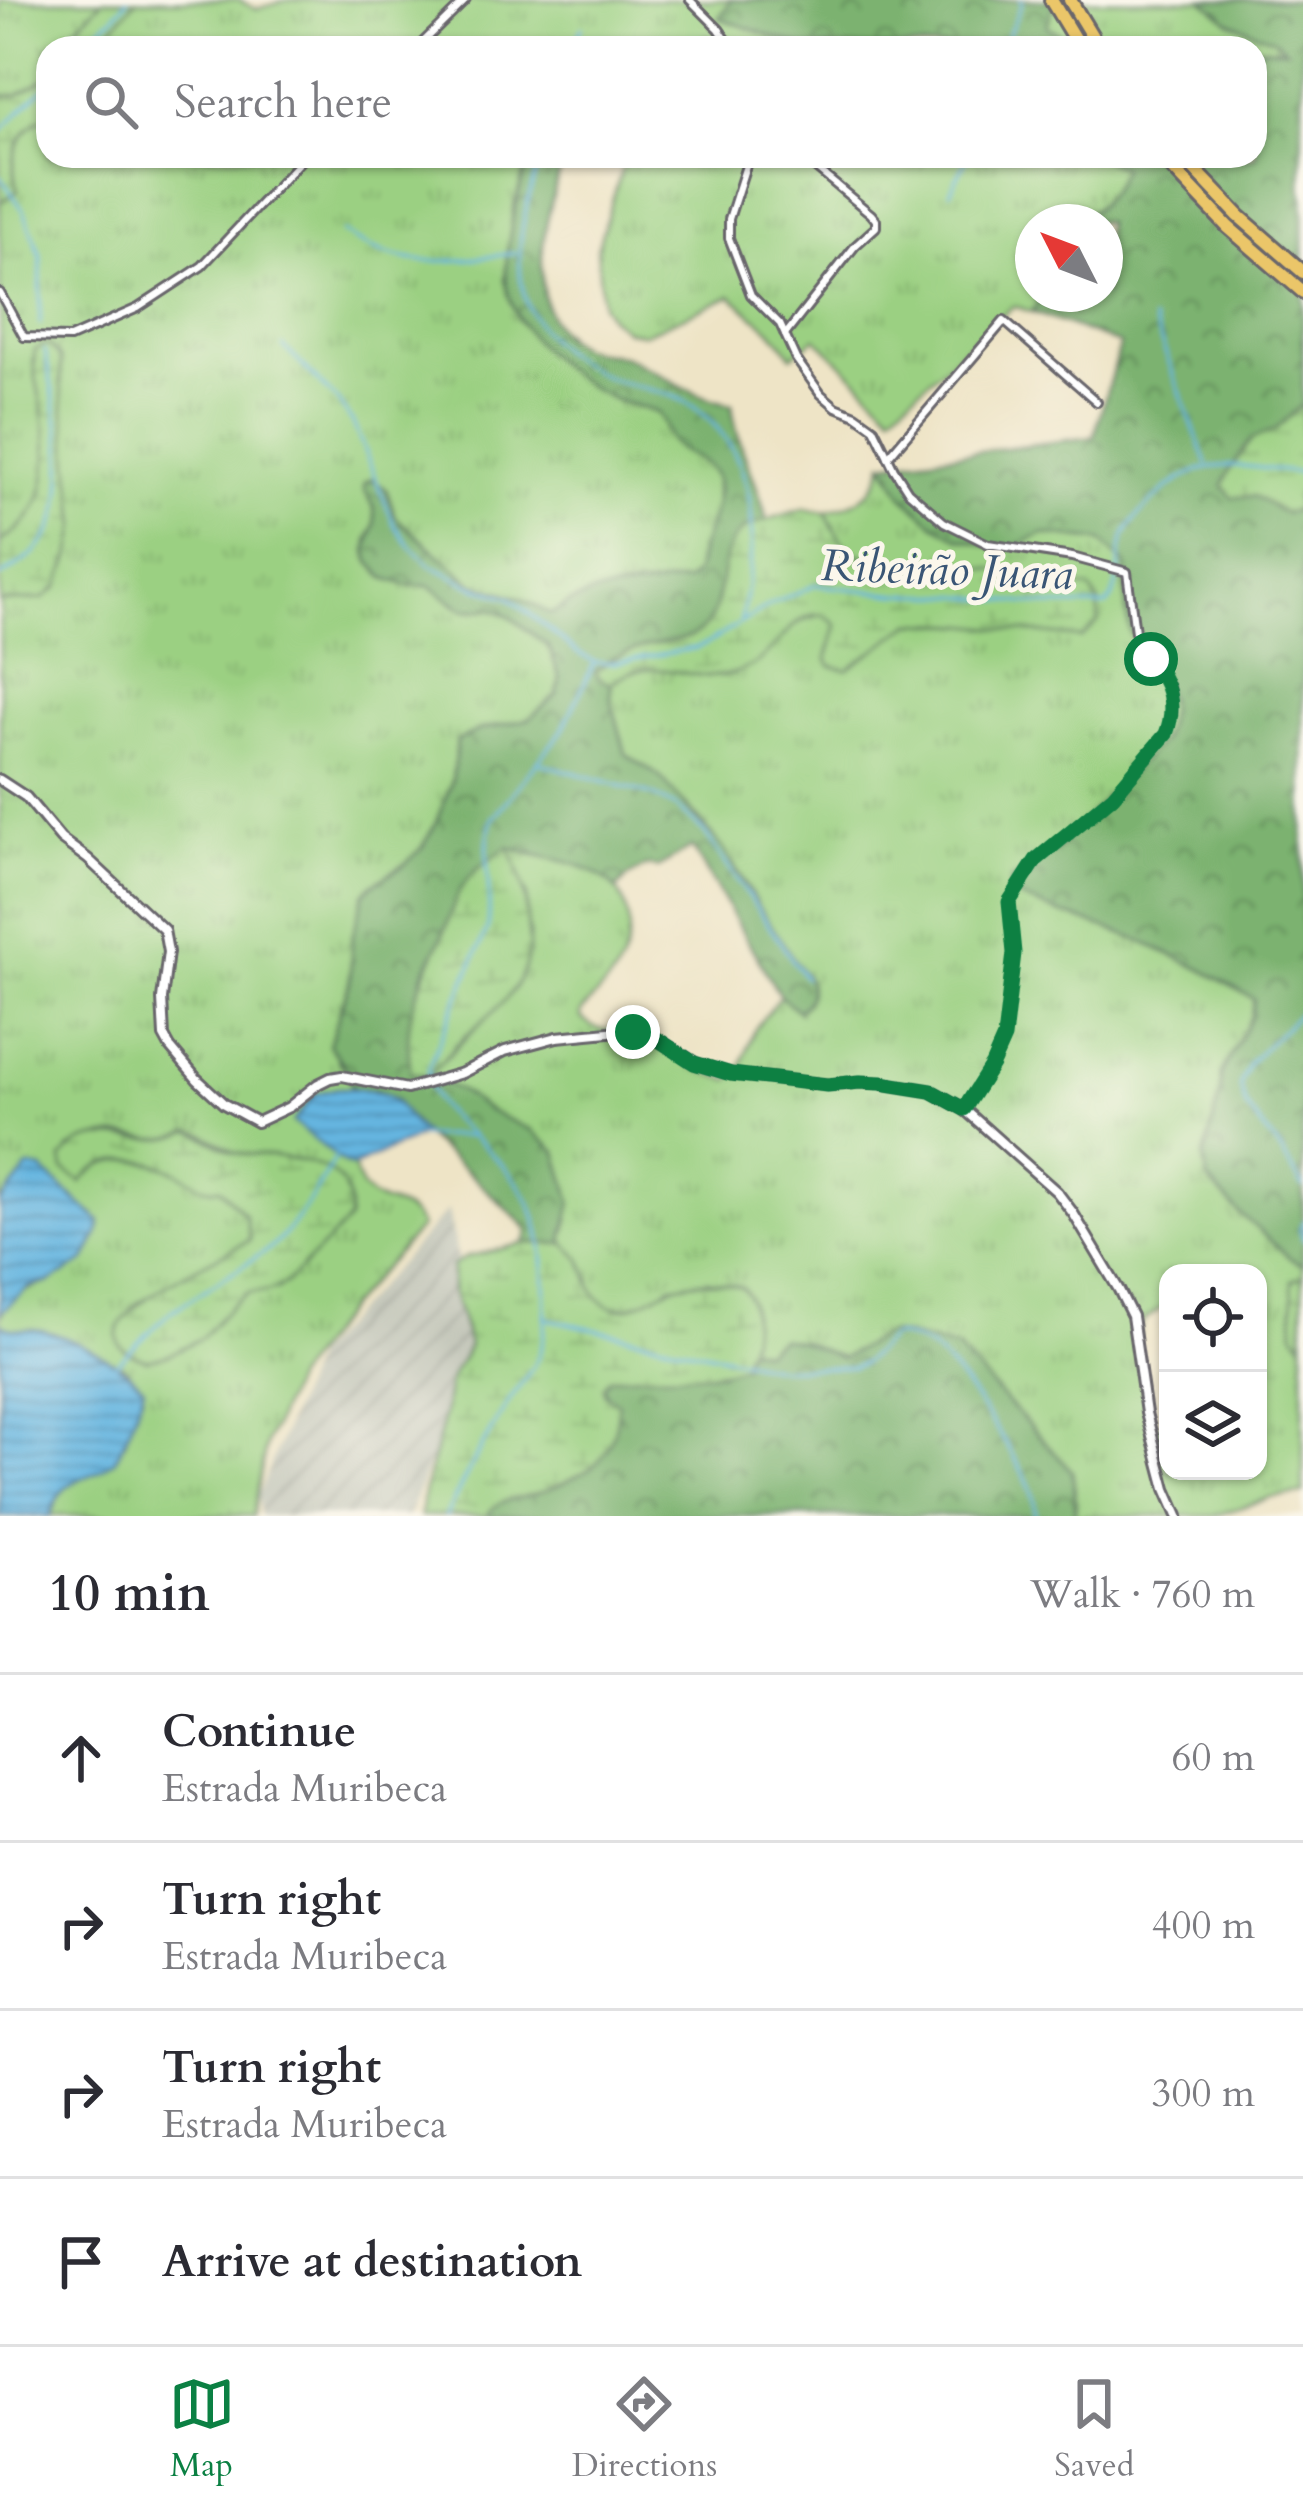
<!DOCTYPE html>
<meta charset="utf-8">
<style>
:root{--surface:#fff;--page:#f7f7f7;--text:#2b2b33;--muted:#7c7c81;--line:#e1e1e2;--accent:#0b8043}
body{margin:0;font-family:Cardo,serif;background:var(--page);color:var(--text)}
.controls{position:absolute;right:36px;bottom:36px;display:grid;overflow:hidden;border-radius:24px;box-shadow:0 3px 9px #0004}
.controls button{width:108px;height:108px;display:grid;place-items:center;padding:0;border:0;border-bottom:3px solid var(--line);background:var(--surface);color:var(--text);font:60px sans-serif}
.compass{position:absolute;left:1015px;top:204px;width:108px;height:108px;border-radius:50%;background:var(--surface);box-shadow:0 3px 9px #0004;rotate:312deg}
.stop{position:absolute;width:36px;height:36px;margin:-27px;border:9px solid #0b8043;border-radius:50%;background:#fff}
.stop.end{background:#0b8043;border-color:#fff;box-shadow:0 3px 12px #0008}
.list{margin:0;padding:0;list-style:none}
h2{display:flex;justify-content:space-between;align-items:center;height:156px;margin:0;padding:0 48px;font-size:51px}
h2 small{font-size:39px;font-weight:400;color:var(--muted)}
.list li{display:grid;grid-template-columns:78px 1fr auto;gap:36px;align-items:center;box-sizing:border-box;height:168px;padding:0 48px;border-top:3px solid var(--line)}
.list b{display:block;font-size:45px;white-space:nowrap}
.list p{margin:0;font-size:39px;white-space:nowrap;color:var(--muted)}
.list em{font-size:39px;font-style:normal;color:var(--muted)}
.icon{flex:none;width:66px;height:66px;fill:none;stroke:currentColor;stroke-width:2;stroke-linecap:round;stroke-linejoin:round}
.map{position:relative;flex:none;width:1303px;height:1516px;overflow:hidden}
.search{position:absolute;background:var(--surface);box-shadow:0 3px 9px #0004;left:36px;right:36px;top:36px;height:132px;display:flex;align-items:center;gap:30px;box-sizing:border-box;padding:0 42px;border-radius:36px;color:var(--muted);font-size:45px}
.sheet{height:828px;background:var(--surface)}
nav{display:flex;justify-content:space-around;align-items:center;box-sizing:border-box;height:168px;border-top:3px solid var(--line);background:var(--surface);font-size:33px;color:var(--muted)}
nav a{display:grid;justify-items:center;gap:6px}
nav .on{color:var(--accent)}
.map>svg:first-child{display:block}
.industrial{fill:url(#industrial-furrows)}
.grass{fill:url(#grass-tufts);stroke:#5e795e;stroke-width:3;fill-rule:evenodd}
.forest{fill:url(#forest-crowns);stroke:#4f6a56;stroke-width:3}
.wetland{fill:url(#wetland-marsh);stroke:#5e795e;stroke-width:3}
.water{fill:url(#water-rules);stroke:#446c8e;stroke-width:3}
.lines{fill:none;stroke-linecap:round;stroke-linejoin:round}
.stream{stroke:#65b5e0;stroke-width:3}
.minor-casing{stroke:#69666c;stroke-width:12}
.tertiary-casing{stroke:#69666c;stroke-width:14}
.motorway-casing{stroke:#69666c;stroke-width:18}
.minor{stroke:#fff;stroke-width:6}
.tertiary{stroke:#fff;stroke-width:8}
.motorway{stroke:#ebc669;stroke-width:12}
.route{stroke:#0b8043;stroke-width:15}
.labels{text-anchor:middle;dominant-baseline:central;stroke-width:10;stroke-linejoin:round;paint-order:stroke}
.water-label{font-size:45px;font-style:italic;fill:#395575;stroke:#fbf7ec}
</style>
<div class="map">
<svg width="1303" height="1516" viewBox="0 0 1303 1516">
<defs>
<pattern id="industrial-furrows" width="10" height="10" patternUnits="userSpaceOnUse" patternTransform="scale(3)"><rect width="10" height="10" fill="#c3c6b9"/><path d="M-1 1l2-2M0 10L10 0M9 11l2-2" fill="none" stroke="#a7aaa0"/></pattern>
<pattern id="grass-tufts" width="24" height="20" patternUnits="userSpaceOnUse" patternTransform="scale(3)"><rect width="24" height="20" fill="#9bd082"/><path d="M3 7l-1-3M5 7V3M7 7l1-3M15 17l-1-3M17 17v-4M19 17l1-3" fill="none" stroke="#85b271"/></pattern>
<pattern id="forest-crowns" width="20" height="18" patternUnits="userSpaceOnUse" patternTransform="scale(3)"><rect width="20" height="18" fill="#7cb270"/><path d="M2 6a3 3 0 1 1 6 0M12 15a3 3 0 1 1 6 0" fill="none" stroke="#65905d"/></pattern>
<pattern id="wetland-marsh" width="20" height="14" patternUnits="userSpaceOnUse" patternTransform="scale(3)"><rect width="20" height="14" fill="#9bd082"/><path d="M1 5h8M5 5V1M11 12h8M15 12V8" fill="none" stroke="#85b271"/></pattern>
<pattern id="water-rules" width="6" height="5" patternUnits="userSpaceOnUse" patternTransform="scale(3)"><rect width="6" height="5" fill="#65b5e0"/><path d="M0 2.5h6" fill="none" stroke="#5393b7"/></pattern>
</defs>
<rect width="100%" height="100%" fill="#fbf7ec"/>
<filter id="ink" filterUnits="userSpaceOnUse"><feTurbulence type="fractalNoise" baseFrequency=".00833" numOctaves="2"/><feDisplacementMap in="SourceGraphic" scale="24" xChannelSelector="R" yChannelSelector="G"/><feConvolveMatrix kernelMatrix="1 2 1 2 8 2 1 2 1" color-interpolation-filters="sRGB"/></filter>
<filter id="wash" filterUnits="userSpaceOnUse"><feTurbulence type="fractalNoise" baseFrequency=".004" numOctaves="4" result="noise"/><feDisplacementMap in="SourceGraphic" scale="48" xChannelSelector="R" yChannelSelector="G"/><feGaussianBlur stdDeviation="2.7" result="paint"/><feColorMatrix in="noise" values="0 0 0 0 0 0 0 0 0 0 0 0 0 0 0 0 0 1.4 0 .05"/><feComposite in="paint" operator="in"/></filter>
<g filter="url(#wash)">
<rect width="100%" height="100%" fill="#eee4c6"/>
<!-- industrial -->
<polygon class="industrial" points="448,1210 475,1350 408,1516 260,1516 258,1496 314,1356"/>
<!-- grass -->
<g class="grass">
<polygon points="0,0 103,0 65,38 71,48 48,48 48,77 17,95 0,96"/>
<polygon points="136,0 238,0 257,9 288,0 731,0 720,18 805,48 726,48 708,36 691,41 684,48 580,48 574,39 558,44 555,48 84,48 98,44"/>
<polygon points="1054,0 1203,0 1230,22 1275,39 1290,48 1254,48 1229,38 1183,35 1153,48 1082,48 1046,26"/>
<path d="M48 116V156H529L513 209 505 280 517 318 542 349 563 368 610 398 657 413 666 422 680 450 709 466 716 478V511L700 549 696 574 688 581 616 590 570 603 551 614 520 598 473 584 395 517 386 489 372 479 365 483 364 488 374 507 375 526 368 540 370 562 385 578 407 585 430 586 455 605 472 611 492 609 508 615 549 647 560 678 557 694 529 719 479 730 457 741 452 781 435 825 422 847 412 859 373 884 352 938 350 982 338 1017V1061L346 1068 353 1089 338 1088 346 1165 353 1167C356 1174 358 1181 362 1187 378 1210 406 1197 421 1227L348 1307 294 1379 266 1444 253 1516H50L61 1491 73 1481 82 1478 125 1443 130 1420 143 1394 126 1368 49 1332 32 1329 12 1330 0 1323C0 1299 30 1287 50 1282L29 1168 0 1203V602L43 599 61 386V360H33C45 425 70 503 0 542V202L18 191C8 162 17 128 48 116ZM190 1131 205 1135 236 1153 291 1159 325 1168 301 1267 278 1289 248 1293 232 1305 201 1338 119 1327 137 1303 250 1239 245 1216 220 1188C200 1190 191 1178 175 1171 148 1159 113 1154 89 1172L69 1149C81 1142 95 1136 109 1136 141 1133 158 1149 190 1131Z"/>
<path d="M626 156H1098L1123 168C1101 214 1082 222 1033 222V294H1039L1037 305 1032 312 1014 306 1011 308 892 413 816 338 792 356 773 332 731 296 643 334 626 330 610 318 602 305 597 249Z"/>
<path d="M884 463 904 496 1016 546 1043 534 1101 541 1126 565V612L1139 649 1162 681 1168 700 1169 712 1162 740 1059 846 1012 880 1010 893C1044 910 1081 919 1117 932 1167 950 1209 972 1254 999L1251 1017 1221 1074 1220 1094 1204 1158 1208 1180 1237 1211 1290 1258 1303 1265V1276L1292 1281 1294 1331 1303 1344V1494L1270 1498 1214 1516H1074L1076 1502 1072 1471 956 1348 941 1345 851 1353 842 1358 802 1342 775 1341 764 1351 749 1347 751 1328 742 1287 707 1280 670 1286 655 1298 628 1307H611L600 1300 595 1294 580 1258 567 1248 563 1239 569 1219 531 1130 511 1123 428 1076 511 992 530 935 527 922V894L520 883 514 858 508 847C534 857 563 858 589 868 627 884 637 926 622 962 613 982 594 996 581 1013V1018C599 1035 609 1030 632 1026L699 1070 729 1080 740 1070 755 1029 780 996 798 1011C785 976 775 939 758 907 728 847 681 791 626 754L611 699V684C648 650 691 685 730 674 768 665 785 615 825 615L837 625 827 659 853 665 912 623 966 625 1032 578 982 568 923 567 874 560 855 553 842 542 825 512C855 504 875 497 884 463ZM1168 1273H1258V1471H1168V1424L1155 1426 1135 1343 1143 1321 1168 1303Z"/>
</g>
<!-- forest -->
<g class="forest">
<polygon points="731,0 1054,0 1047,26 1082,48 805,48 719,18"/>
<path d="M1203 0H1303L1301 188 1303 196V404L1275 430 1252 439 1230 469 1232 497 1254 496 1285 513 1297 497 1303 482V1265L1290 1258 1237 1211 1208 1180 1204 1158 1220 1094 1221 1074 1251 1017 1254 999C1209 972 1167 950 1117 932 1081 919 1044 910 1009 893L1011 880 1059 846 1162 740 1169 712 1168 700 1162 681 1131 635 1126 612V565L1101 541 1043 534 1016 546H990L959 538 933 523 903 496 884 463 1094 437 1120 344 1032 312 1037 305 1039 294H1105V222H1064C1096 216 1110 197 1122 168L1098 156H1255V48H1153L1182 35 1229 38 1254 48 1286 49 1275 40 1230 22Z"/>
<path d="M529 156H565C548 206 517 313 577 345 595 355 613 351 631 359 664 375 695 398 732 404 736 447 759 481 767 522L745 528 728 552 714 612 706 626 695 636 643 648 608 661 596 673 600 679 611 684V699L626 754 659 776 723 848 759 908 809 981C811 994 810 1002 798 1011L780 996 692 847 658 868 647 866 627 878 616 890C589 858 544 861 508 847L477 869 464 884 441 939 423 974 414 1004 411 1073 428 1076 461 1091 487 1110 531 1130 557 1152 572 1202 563 1239 566 1244 525 1243 528 1233 525 1226 473 1177 409 1122 395 1099 376 1091 353 1089 346 1068 329 1045 350 982 352 938 364 894 373 884 403 866 423 847 435 825 452 781 457 741 479 730 529 719 557 694 560 678 549 647 508 615 492 609 464 610 430 586 407 585 385 578 370 562 367 550 375 525 374 507 364 488 365 483 372 479 386 489 395 517 473 584 520 598 551 614 570 603 591 594 688 581 696 573C699 564 699 554 702 545 708 521 732 486 707 465 697 457 683 454 674 445 665 435 668 423 657 412 642 407 626 404 612 398 568 380 506 327 506 276 506 235 518 195 529 156Z"/>
<polygon points="886,1334 902,1335 956,1348 1072,1471 1076,1502 1074,1516 487,1516 490,1509 503,1500 555,1486 592,1465 602,1457 619,1415 603,1387 609,1378 648,1373 721,1373 744,1356 749,1347 764,1351 780,1338 802,1342 842,1358"/>
</g>
<!-- wetland -->
<g class="wetland">
<polygon points="103,0 136,0 98,44 71,48 65,39"/>
<path d="M48 77V116C17 128 7 162 18 191L0 202V96L17 95Z"/>
<path d="M47 344 57 353 61 360V386L77 525 72 552 59 585 43 599 0 602V542C56 510 51 454 40 397 37 381 32 366 35 350Z"/>
<polygon points="1303,404 1303,482 1297,497 1296,510 1284,513 1254,496 1232,497 1223,486 1230,469 1252,439 1275,430"/>
<path d="M804 509 825 512C831 523 836 535 844 544 874 575 940 565 980 568 1016 570 1054 582 1090 589L1099 603 1098 622 1082 638 966 625 912 623 847 670 831 666 827 659 837 625C833 621 828 616 822 615 797 610 774 652 755 664 750 667 744 669 738 672 697 688 648 649 611 684L600 679 595 672C613 656 640 647 663 643 676 640 688 640 699 632 730 610 711 555 742 531 752 523 790 513 804 509Z"/>
<path d="M508 847C519 868 527 895 527 918 527 931 531 942 528 955 522 993 486 1018 460 1041 448 1052 440 1065 428 1076L411 1073C401 1014 419 988 442 937 450 920 453 899 464 884 475 868 493 858 508 847Z"/>
<path d="M189 1131C207 1135 217 1146 233 1152 242 1155 253 1154 262 1155 305 1161 355 1163 349 1220L285 1284 267 1292 247 1293 232 1305 201 1338 170 1354 148 1360C137 1356 120 1352 118 1339 110 1304 223 1255 250 1240L245 1215 220 1188C200 1190 193 1180 177 1172 144 1156 105 1152 81 1182L64 1170 62 1159C93 1115 147 1155 189 1131Z"/>
<path d="M525 1243 566 1244C569 1249 575 1252 579 1257 589 1269 588 1288 599 1299 626 1325 654 1290 677 1285 699 1280 720 1280 742 1287 757 1303 754 1337 744 1356L746 1362C721 1382 645 1370 609 1378L603 1387 605 1394 618 1403C619 1419 612 1443 602 1457 591 1473 546 1491 527 1496 510 1500 496 1500 487 1516H420C424 1481 437 1449 444 1415 447 1402 446 1389 451 1377 456 1365 465 1357 469 1345L452 1290V1266L467 1257Z"/>
<polygon points="1303,1276 1303,1344 1294,1331 1292,1280"/>
</g>
<!-- water -->
<g class="water">
<path d="M338 1088C356 1089 385 1088 397 1103 406 1114 412 1124 423 1134 400 1146 376 1154 353 1167L346 1165 293 1122 315 1094Z"/>
<polygon points="29,1167 42,1170 100,1221 100,1230 85,1261 50,1282 29,1287 0,1313 0,1203"/>
<path d="M0 1323C13 1333 29 1327 45 1331 75 1339 124 1364 144 1387 141 1399 122 1452 114 1460 86 1486 65 1470 50 1516H0Z"/>
</g>
<g class="lines">
<!-- stream -->
<g class="stream">
<polyline points="1302,0 1303,1"/>
<polyline points="76,48 113,17 127,0"/>
<polyline points="572,48 582,27"/>
<polyline points="1002,48 1022,4 1021,0"/>
<polyline points="0,131 48,84"/>
<path d="M541 156C512 247 497 327 602 375 631 389 671 389 697 409 766 462 756 546 741 621"/>
<polyline points="0,176 24,211 41,256 40,324"/>
<polyline points="950,192 968,156"/>
<path d="M342 232C403 272 448 262 516 253"/>
<polyline points="1153,320 1207,464"/>
<path d="M283 346 337 400 353 423 394 524 412 548 432 566 472 586 510 598 579 654 595 662 613 663 696 648 708 643 773 603 816 585 897 594 961 596 1052 606H1105C1122 593 1117 565 1122 545 1126 527 1141 512 1154 500 1205 451 1239 467 1303 473"/>
<path d="M0 577C18 566 38 554 49 534 76 485 54 403 45 350"/>
<polyline points="540,763 653,795 678,808 704,832 805,978"/>
<polyline points="1303,1009 1249,1063 1240,1084 1245,1105 1281,1151 1303,1187"/>
<polyline points="420,1136 470,1136"/>
<polyline points="1303,1222 1300,1228 1303,1240"/>
<path d="M548 1319 781 1368 853 1367 863 1363 892 1336C908 1337 923 1342 936 1353 961 1374 1018 1457 1030 1488 1034 1497 1035 1506 1035 1516"/>
<path d="M115 1365 169 1313 272 1247C300 1221 317 1190 335 1157"/>
<path d="M446 1516C464 1478 485 1439 508 1403 518 1388 531 1373 538 1357 547 1333 546 1310 545 1284 542 1220 534 1192 484 1147 459 1125 427 1105 428 1068L488 927C493 891 481 854 492 819L562 731 594 663"/>
</g>
</g>
</g>
<g filter="url(#ink)">
<g class="lines">
<defs>
<g id="minor">
<polyline points="690,0 719,29 732,48"/>
<polyline points="417,48 466,0"/>
<polyline points="749,156 729,219 729,238 751,295 780,324 796,359 821,394 836,407 856,415 874,428 894,469 908,491 944,522 988,544 1072,557 1127,572 1135,632 1169,688 1172,712 1169,725 1166,734 1113,796 1036,860 1009,902 1014,953 1004,1038 992,1065 964,1109"/>
<polyline points="0,293 24,337 70,338 138,308 202,266 305,156"/>
<polyline points="785,335 855,246 876,227 876,220 871,214 801,156"/>
<polyline points="888,457 1004,321 1097,402"/>
</g>
<polyline id="tertiary" points="0,780 26,797 61,839 88,859 164,930 168,952 162,999 164,1036 170,1047 197,1079 224,1104 257,1122 289,1107 318,1084 330,1078 342,1076 407,1089 462,1073 505,1051 557,1037 619,1031 654,1037 695,1063 731,1074 828,1085 860,1082 881,1083 931,1091 964,1109 1057,1192 1073,1213 1119,1290 1132,1316 1146,1413 1166,1489 1178,1516"/>
<g id="motorway">
<polyline points="1051,0 1080,48"/>
<polyline points="1070,0 1099,48"/>
<polyline points="1161,156 1228,227 1303,292"/>
<polyline points="1182,156 1239,216 1303,272"/>
</g>
</defs>
<!-- minor casing -->
<use href="#minor" class="minor-casing"/>
<!-- tertiary casing -->
<use href="#tertiary" class="tertiary-casing"/>
<!-- motorway casing -->
<use href="#motorway" class="motorway-casing"/>
<!-- minor -->
<use href="#minor" class="minor"/>
<!-- tertiary -->
<use href="#tertiary" class="tertiary"/>
<!-- motorway -->
<use href="#motorway" class="motorway"/>
</g>
</g>
<g class="lines" filter="url(#ink)">
<!-- route -->
<path class="route" d="M633 1032 654 1037 694 1063 731 1074 827 1085 860 1082 881 1083 931 1091 964 1109 992 1065 1004 1038 1014 953 1009 902 1036 860 1113 796 1166 734C1177 705 1169 683 1151 659"/>
</g>
<g class="labels">
<!-- water labels -->
<g class="water-label">
<text transform="translate(947 570) rotate(2)">Ribeirão Juara</text>
</g>
</g>
</svg>
<div class="controls">
<button><svg class="icon" aria-label="locate" viewBox="0 0 24 24"><circle cx="12" cy="12" r="6"/><path d="M12 2v4M12 18v4M2 12h4M18 12h4"/></svg></button>
<button><svg class="icon" aria-label="layers" viewBox="0 0 24 24"><path d="M12 4l9 5-9 5-9-5zM3 14l9 5 9-5"/></svg></button>
</div>
<svg class="compass" viewBox="-18 -18 36 36"><path d="M0-13l5 13h-10z" fill="#e53935"/><path d="M0 13l5-13h-10z" fill="#7c7c81"/></svg>
<div class="stop" style="left:1151px;top:659px"></div>
<div class="stop end" style="left:633px;top:1032px"></div>
<div class="search"><svg class="icon" aria-label="search" viewBox="0 0 24 24"><circle cx="10" cy="10" r="6"/><path d="M15 15l6 6"/></svg>Search here</div>
</div>
<section class="sheet">
<h2>10 min<small>Walk · 760 m</small></h2>
<ul class="list">
<li><svg class="icon" aria-label="ahead" viewBox="0 0 24 24"><path d="M12 20V5M6 11l6-6 6 6"/></svg><div><b>Continue</b><p>Estrada Muribeca</p></div><em>60 m</em></li>
<li><svg class="icon" aria-label="right" viewBox="0 0 24 24"><path d="M7 20v-9h11M14 6l5 5-5 5"/></svg><div><b>Turn right</b><p>Estrada Muribeca</p></div><em>400 m</em></li>
<li><svg class="icon" aria-label="right" viewBox="0 0 24 24"><path d="M7 20v-9h11M14 6l5 5-5 5"/></svg><div><b>Turn right</b><p>Estrada Muribeca</p></div><em>300 m</em></li>
<li><svg class="icon" aria-label="arrive" viewBox="0 0 24 24"><path d="M6 21V4h12l-3 4 3 4H6"/></svg><div><b>Arrive at destination</b></div></li>
</ul>
</section>
<nav>
<a class="on"><svg class="icon" aria-label="map" viewBox="0 0 24 24"><path d="M3 6l6-2 6 2 6-2v14l-6 2-6-2-6 2zM9 4v14M15 6v14"/></svg>Map</a>
<a><svg class="icon" aria-label="directions" viewBox="0 0 24 24"><path d="M12 3l9 9-9 9-9-9zM9 14v-3h6M13 9l2 2-2 2"/></svg>Directions</a>
<a><svg class="icon" aria-label="saved" viewBox="0 0 24 24"><path d="M7 4h10v16l-5-4-5 4z"/></svg>Saved</a>
</nav>
